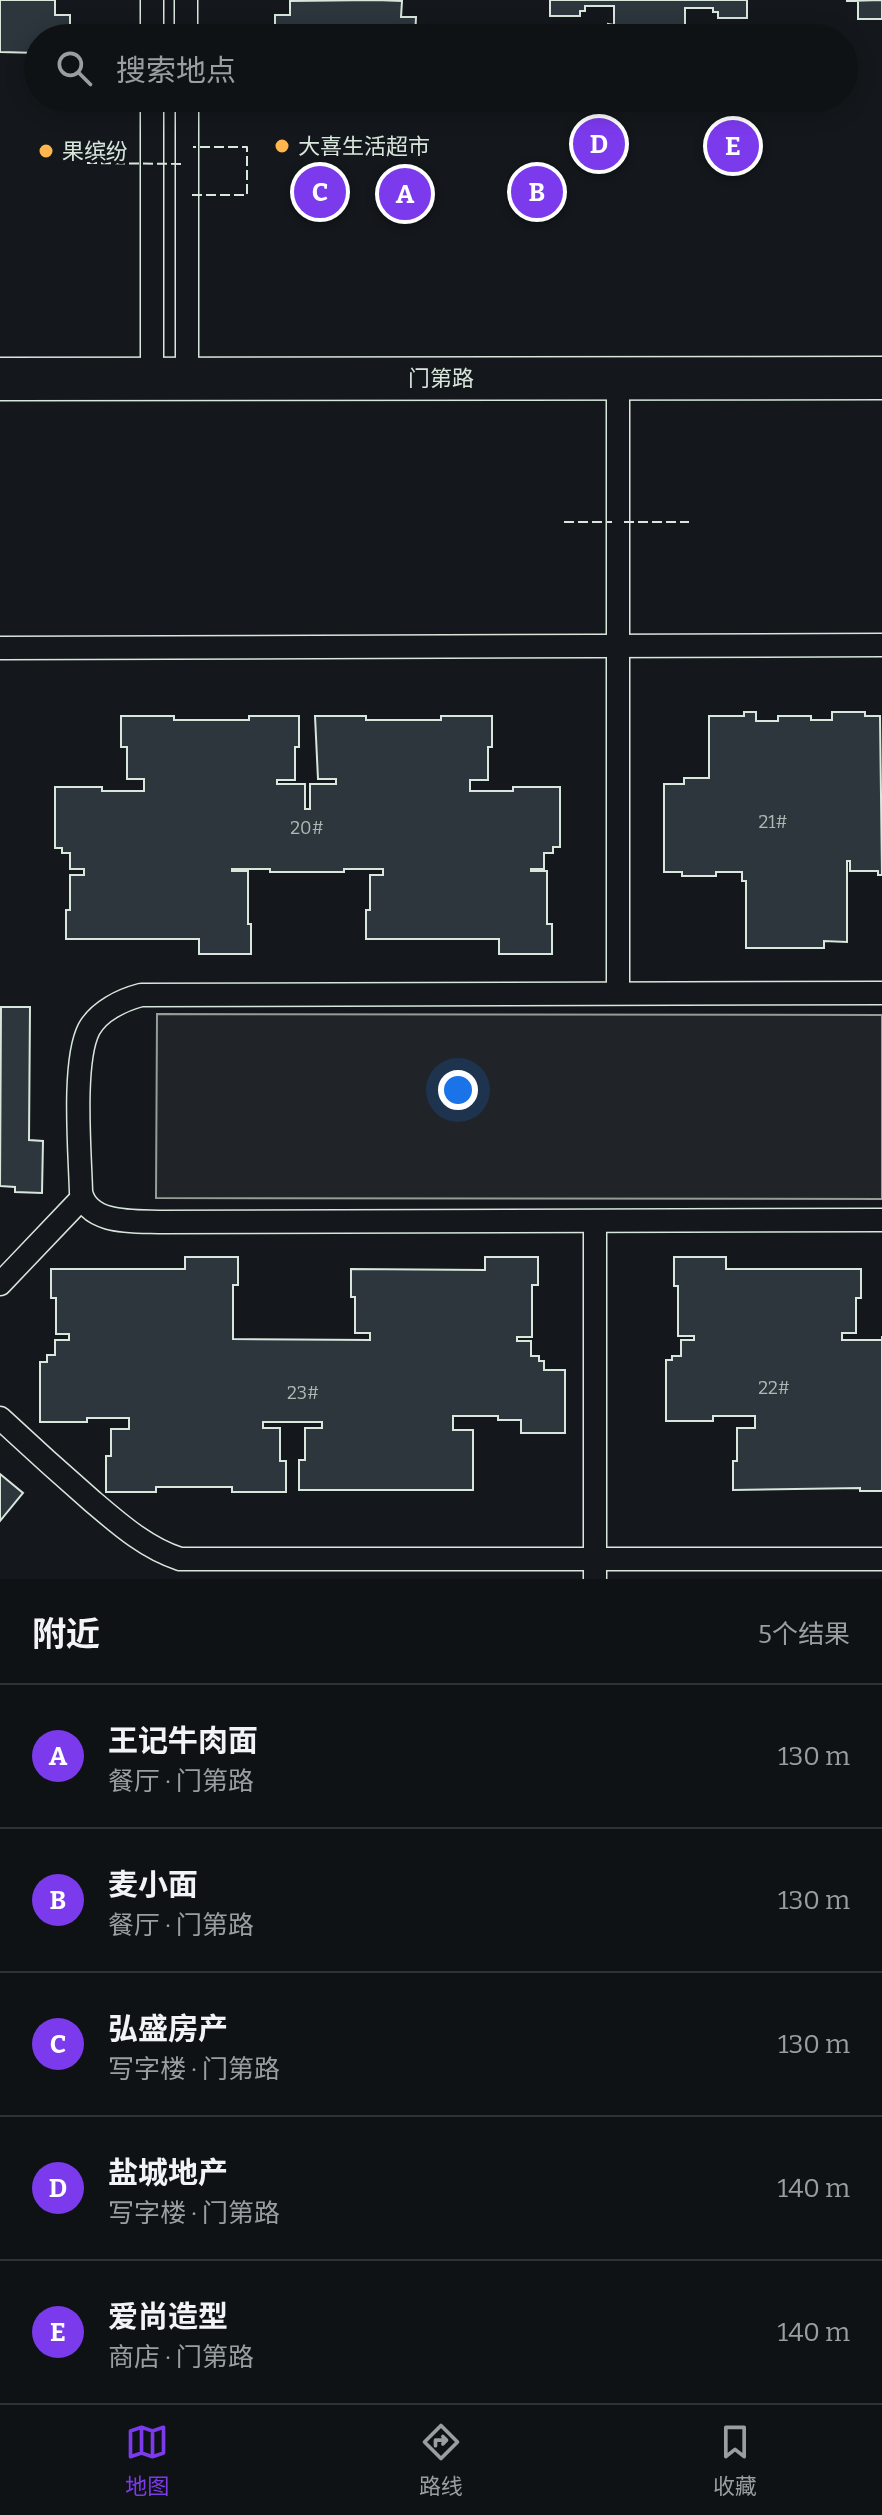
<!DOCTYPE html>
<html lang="zh">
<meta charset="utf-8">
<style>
:root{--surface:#0f1215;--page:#181b1e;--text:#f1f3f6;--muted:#9b9ea0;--line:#2f3234;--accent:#7c3aed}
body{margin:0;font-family:Bitter,"Noto Sans SC",serif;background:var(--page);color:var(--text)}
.you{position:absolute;left:458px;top:1090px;width:28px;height:28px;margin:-20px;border:6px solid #fff;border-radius:50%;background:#1a73e8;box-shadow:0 0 0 12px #1a73e833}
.badge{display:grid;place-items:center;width:52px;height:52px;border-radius:50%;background:var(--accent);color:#fff;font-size:26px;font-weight:700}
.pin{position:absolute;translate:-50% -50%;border:4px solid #fff;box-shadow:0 2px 8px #0006}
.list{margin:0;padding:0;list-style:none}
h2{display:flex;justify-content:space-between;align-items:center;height:104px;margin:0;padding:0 32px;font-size:34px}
h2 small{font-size:26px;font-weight:400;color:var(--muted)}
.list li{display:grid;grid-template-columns:52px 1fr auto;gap:24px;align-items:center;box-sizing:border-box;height:144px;padding:0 32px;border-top:2px solid var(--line)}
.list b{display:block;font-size:30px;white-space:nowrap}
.list p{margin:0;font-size:26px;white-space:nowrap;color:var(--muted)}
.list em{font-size:26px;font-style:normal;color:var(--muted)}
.icon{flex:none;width:44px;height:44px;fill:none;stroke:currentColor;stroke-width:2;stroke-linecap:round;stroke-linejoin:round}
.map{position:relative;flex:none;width:882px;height:1579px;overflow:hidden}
.search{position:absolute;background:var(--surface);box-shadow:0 4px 20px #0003;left:24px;right:24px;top:24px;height:88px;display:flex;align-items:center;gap:20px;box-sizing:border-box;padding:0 28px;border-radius:44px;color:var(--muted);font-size:30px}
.sheet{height:824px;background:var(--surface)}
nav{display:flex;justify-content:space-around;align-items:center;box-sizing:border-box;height:112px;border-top:2px solid var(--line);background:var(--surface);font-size:22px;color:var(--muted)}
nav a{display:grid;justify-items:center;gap:4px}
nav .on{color:var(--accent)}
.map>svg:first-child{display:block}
.green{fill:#202428;stroke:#939e99;stroke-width:2}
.building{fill:#2c363c;stroke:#d8e6dc;stroke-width:2}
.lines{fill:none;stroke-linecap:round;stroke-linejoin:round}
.lane-casing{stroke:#d8e6dc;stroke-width:25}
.street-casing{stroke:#d8e6dc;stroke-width:45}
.lane{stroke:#14181c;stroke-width:22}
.street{stroke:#14181c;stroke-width:42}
.fence{stroke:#d8e6dc;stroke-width:2;stroke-dasharray:10 4;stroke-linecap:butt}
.poi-dot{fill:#ffb74d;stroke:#14181c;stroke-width:3}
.labels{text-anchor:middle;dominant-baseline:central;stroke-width:6;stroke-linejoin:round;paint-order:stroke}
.number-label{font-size:18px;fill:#adbab4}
.poi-label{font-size:22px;fill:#d8e6dc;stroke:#14181c;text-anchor:start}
.street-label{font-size:22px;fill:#d8e6dc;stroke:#14181c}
</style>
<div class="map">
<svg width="882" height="1579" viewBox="0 0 882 1579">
<rect width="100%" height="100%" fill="#14181c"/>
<!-- green -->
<polygon class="green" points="157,1014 882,1015 882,1199 156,1198"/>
<!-- building -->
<g class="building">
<polygon points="0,0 55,0 55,15 70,15 70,38 38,38 38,53 0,52"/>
<polygon points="376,0 402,1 401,17 416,17 415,38 275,38 275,15 290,15 290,1"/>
<polygon points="550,0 747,0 747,18 718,18 718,12 713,12 713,8 685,8 685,38 612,38 608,37 608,24 614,25 614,6 585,6 585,11 580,11 580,16 550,16"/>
<polygon points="882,0 882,19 858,19 858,1 846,1"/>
<polygon points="744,712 756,712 756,721 778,721 778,716 811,716 811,720 832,720 832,712 865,712 865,716 880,716 882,875 878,875 878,871 850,871 850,861 847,861 847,942 824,941 824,948 746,948 746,881 742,881 742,872 716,872 716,876 682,876 682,872 664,872 664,784 684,784 684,778 709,778 709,716 744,716"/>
<polygon points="121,716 174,716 174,720 249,720 249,716 299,716 299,747 295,747 295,780 277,780 277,784 305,784 305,809 310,809 310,784 336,784 336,779 318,779 315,716 366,716 366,720 441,720 441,716 492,716 492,747 488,747 488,780 470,780 470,791 513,791 513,787 560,787 560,847 553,847 553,853 544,853 544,869 531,869 531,871 547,871 547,924 552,924 552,954 499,954 499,939 366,939 366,910 370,910 370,875 383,875 383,869 344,869 344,872 270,872 270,869 232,869 232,871 248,871 248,924 251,924 251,954 199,954 199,939 66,939 66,910 70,910 70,875 84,875 84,869 70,869 70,853 62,853 62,848 55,848 55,787 102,787 102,791 144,791 144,779 127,779 127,747 121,747"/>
<polygon points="1,1007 30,1007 29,1140 43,1141 42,1193 15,1192 15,1187 0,1186"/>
<polygon points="185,1257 238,1257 238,1285 233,1285 233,1339 370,1340 370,1333 355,1333 355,1297 351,1297 351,1269 485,1270 485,1257 538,1257 538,1285 532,1285 532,1337 517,1337 517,1341 531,1341 531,1356 539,1356 539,1361 544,1361 544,1370 565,1370 565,1433 521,1433 521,1420 498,1420 498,1416 453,1416 453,1430 473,1430 473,1490 299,1490 299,1460 305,1460 305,1428 322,1428 322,1422 263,1422 263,1428 280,1428 280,1461 286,1461 286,1492 232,1492 232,1487 156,1487 156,1492 106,1492 106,1456 111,1456 111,1429 129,1429 129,1418 87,1418 87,1422 40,1422 40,1362 47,1362 47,1355 55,1355 55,1340 69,1340 69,1334 56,1334 56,1298 51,1298 51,1269 185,1269"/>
<polygon points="674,1257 726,1257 726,1269 861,1269 861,1298 856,1298 856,1333 842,1333 842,1340 882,1340 882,1336 882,1491 860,1491 860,1488 733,1490 733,1461 737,1461 737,1428 755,1428 755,1416 713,1416 713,1421 666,1421 666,1360 672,1360 672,1356 681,1356 681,1340 694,1340 694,1336 678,1336 678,1286 674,1286"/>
<polygon points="0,1474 23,1493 0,1521"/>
</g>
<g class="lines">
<defs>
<g id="lane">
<polyline points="152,0 152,38"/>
<polyline points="186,0 186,38"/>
<polyline points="618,378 618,993"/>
<polyline points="152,379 152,98"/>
<polyline points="187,379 187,98"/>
<polyline points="0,648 882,645"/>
<path d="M882 993 141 995C122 1000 99 1011 89 1029 72 1062 80 1153 81 1192 88 1225 135 1221 161 1222L882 1220"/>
<polyline points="595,1222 595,1579"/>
<polyline points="0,1284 82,1198"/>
<path d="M0 1418C30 1446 61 1474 92 1501 119 1524 146 1548 180 1559H882"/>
</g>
<polyline id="street" points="0,379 882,378"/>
</defs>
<!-- lane casing -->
<use href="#lane" class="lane-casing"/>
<!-- street casing -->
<use href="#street" class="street-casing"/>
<!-- lane -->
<use href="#lane" class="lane"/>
<!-- street -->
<use href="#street" class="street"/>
<!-- fence -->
<g class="fence">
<polyline points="87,163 183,164"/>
<polyline points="192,195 247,195 247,147 193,147"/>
<polyline points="564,522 612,522"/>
<polyline points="624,522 689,522"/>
</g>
</g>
<!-- markers -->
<g class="poi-dot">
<circle cx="282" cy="146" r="8"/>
<circle cx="46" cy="151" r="8"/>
</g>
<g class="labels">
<!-- number labels -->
<g class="number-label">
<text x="773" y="822">21#</text>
<text x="307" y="828">20#</text>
<text x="774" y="1388">22#</text>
<text x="303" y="1393">23#</text>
</g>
<!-- poi labels -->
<g class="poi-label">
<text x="298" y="146">大喜生活超市</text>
<text x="62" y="151">果缤纷</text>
</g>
<!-- street labels -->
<g class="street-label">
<text x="441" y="378">门第路</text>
</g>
</g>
</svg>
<div class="you"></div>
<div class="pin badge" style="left:405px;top:194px">A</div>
<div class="pin badge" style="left:537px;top:192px">B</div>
<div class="pin badge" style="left:320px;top:192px">C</div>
<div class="pin badge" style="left:599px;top:144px">D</div>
<div class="pin badge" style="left:733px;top:146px">E</div>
<div class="search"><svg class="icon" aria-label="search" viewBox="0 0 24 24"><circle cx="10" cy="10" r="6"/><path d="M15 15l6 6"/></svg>搜索地点</div>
</div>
<section class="sheet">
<h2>附近<small>5个结果</small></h2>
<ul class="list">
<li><span class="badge">A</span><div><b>王记牛肉面</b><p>餐厅 · 门第路</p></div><em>130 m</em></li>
<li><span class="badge">B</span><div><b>麦小面</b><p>餐厅 · 门第路</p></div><em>130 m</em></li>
<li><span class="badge">C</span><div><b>弘盛房产</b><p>写字楼 · 门第路</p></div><em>130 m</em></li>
<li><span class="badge">D</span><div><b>盐城地产</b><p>写字楼 · 门第路</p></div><em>140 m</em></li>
<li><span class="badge">E</span><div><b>爱尚造型</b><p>商店 · 门第路</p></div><em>140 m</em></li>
</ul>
</section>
<nav>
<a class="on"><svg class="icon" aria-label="map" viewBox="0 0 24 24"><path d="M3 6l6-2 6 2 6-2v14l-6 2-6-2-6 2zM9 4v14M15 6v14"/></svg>地图</a>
<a><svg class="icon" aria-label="directions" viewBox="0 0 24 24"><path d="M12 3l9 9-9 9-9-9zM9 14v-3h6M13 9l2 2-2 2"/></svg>路线</a>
<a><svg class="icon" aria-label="saved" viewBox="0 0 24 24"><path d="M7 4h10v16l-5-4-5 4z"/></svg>收藏</a>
</nav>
